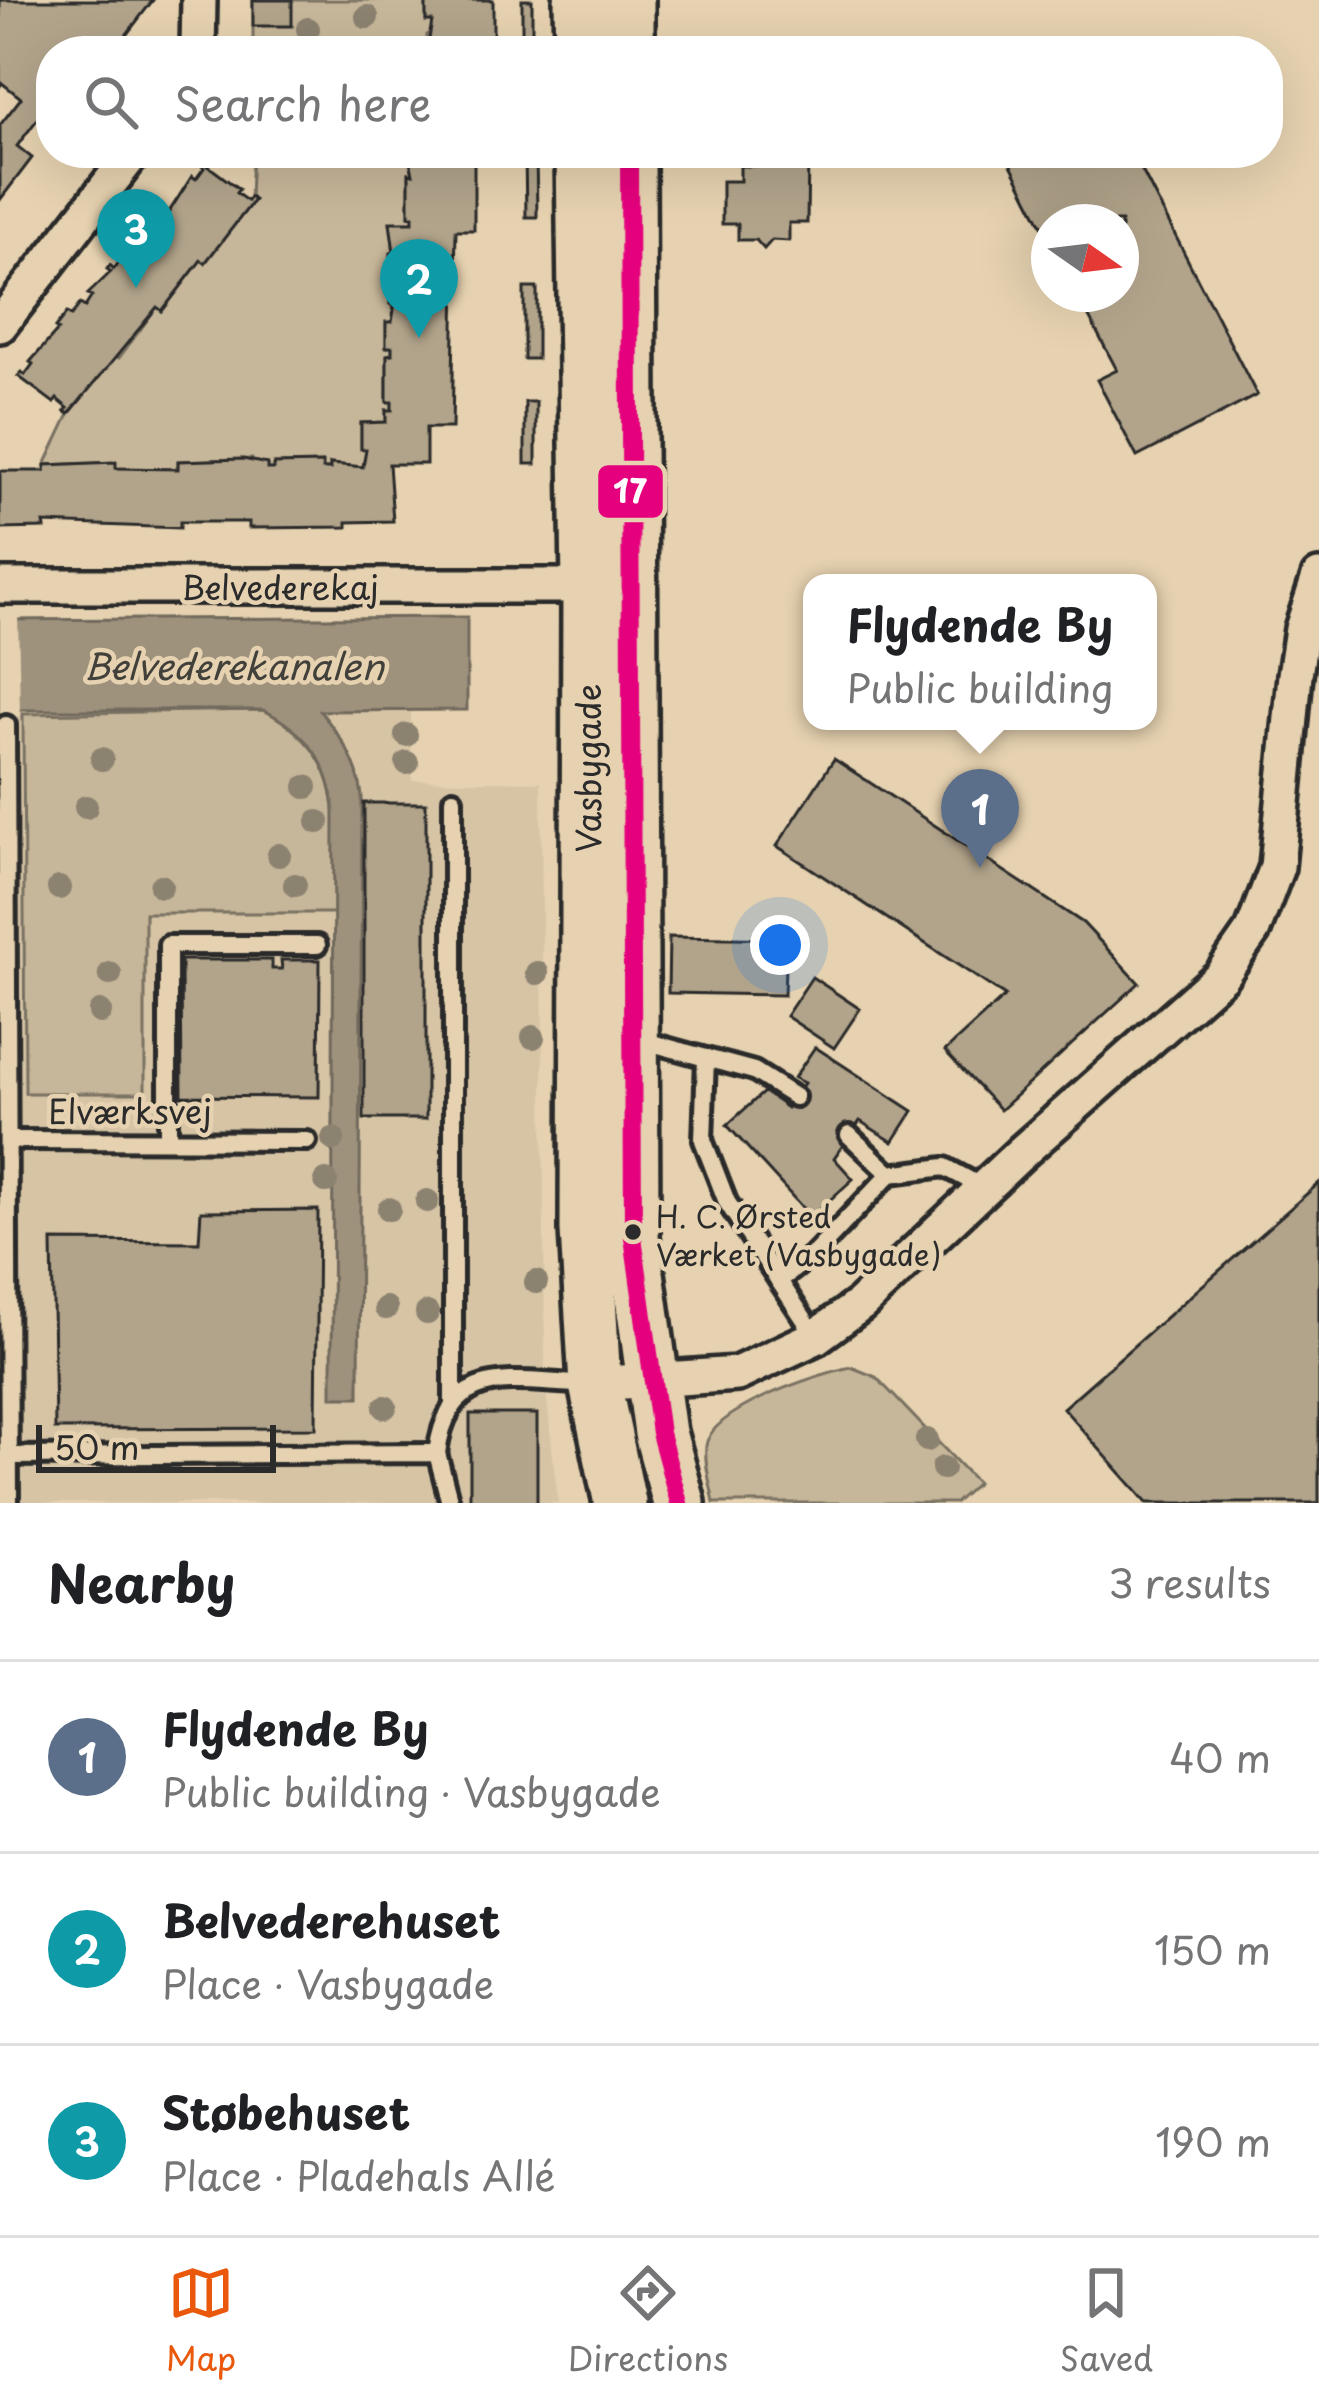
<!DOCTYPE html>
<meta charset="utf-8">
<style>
:root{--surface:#fff;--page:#f2f2f2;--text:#202124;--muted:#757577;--line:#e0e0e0;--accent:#ea580c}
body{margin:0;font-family:"Playpen Sans",sans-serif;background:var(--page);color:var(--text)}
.compass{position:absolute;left:1031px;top:204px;width:108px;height:108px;border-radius:50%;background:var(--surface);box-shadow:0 12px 48px #0002;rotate:104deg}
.scale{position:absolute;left:36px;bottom:30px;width:240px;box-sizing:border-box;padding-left:12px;border:6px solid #2b2b2b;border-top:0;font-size:33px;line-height:42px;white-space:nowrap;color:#2b2b2b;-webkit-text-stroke:9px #e6d2b0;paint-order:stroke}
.you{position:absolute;left:780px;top:945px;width:42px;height:42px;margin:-30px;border:9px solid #fff;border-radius:50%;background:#1a73e8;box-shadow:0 0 0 18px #1a73e833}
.badge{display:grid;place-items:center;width:78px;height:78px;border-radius:50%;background:var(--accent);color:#fff;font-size:39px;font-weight:700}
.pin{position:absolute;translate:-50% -99px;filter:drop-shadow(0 3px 6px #0008)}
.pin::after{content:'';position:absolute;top:63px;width:42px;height:36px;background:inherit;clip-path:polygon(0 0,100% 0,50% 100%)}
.popup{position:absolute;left:803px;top:574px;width:354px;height:156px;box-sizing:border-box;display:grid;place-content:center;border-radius:24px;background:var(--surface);filter:drop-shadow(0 3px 9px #0005);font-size:39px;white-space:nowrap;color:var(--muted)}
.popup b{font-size:45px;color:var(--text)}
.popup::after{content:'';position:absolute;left:50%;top:100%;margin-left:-24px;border:24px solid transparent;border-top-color:var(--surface)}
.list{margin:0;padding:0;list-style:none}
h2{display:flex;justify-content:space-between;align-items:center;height:156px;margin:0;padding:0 48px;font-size:51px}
h2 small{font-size:39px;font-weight:400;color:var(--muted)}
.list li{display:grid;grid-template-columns:78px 1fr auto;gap:36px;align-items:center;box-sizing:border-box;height:192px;padding:0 48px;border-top:3px solid var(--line)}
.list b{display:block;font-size:45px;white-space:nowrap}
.list p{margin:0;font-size:39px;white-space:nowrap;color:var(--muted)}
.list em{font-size:39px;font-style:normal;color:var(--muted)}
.icon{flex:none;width:66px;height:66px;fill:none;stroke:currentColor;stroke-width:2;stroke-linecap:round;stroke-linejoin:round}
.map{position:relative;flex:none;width:1319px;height:1503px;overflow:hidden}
.search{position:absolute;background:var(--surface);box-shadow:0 12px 48px #0002;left:36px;right:36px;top:36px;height:132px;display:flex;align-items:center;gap:30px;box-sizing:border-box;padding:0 42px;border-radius:48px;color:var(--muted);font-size:45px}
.sheet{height:732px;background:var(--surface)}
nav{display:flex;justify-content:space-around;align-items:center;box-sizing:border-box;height:168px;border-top:3px solid var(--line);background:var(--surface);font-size:33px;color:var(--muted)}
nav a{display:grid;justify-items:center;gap:6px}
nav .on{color:var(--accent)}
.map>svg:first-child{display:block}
.built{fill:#d6c4a5}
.green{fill:#c7b79a;stroke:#797162;stroke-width:3}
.water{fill:#9f927d;stroke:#71695c;stroke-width:3}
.pier{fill:#e6d2b0}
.building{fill:#b2a48b;stroke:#2b2b2b;stroke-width:3}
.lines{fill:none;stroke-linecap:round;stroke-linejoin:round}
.service-casing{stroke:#2b2b2b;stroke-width:26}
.minor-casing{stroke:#2b2b2b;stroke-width:42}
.primary-casing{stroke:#2b2b2b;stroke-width:60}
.service{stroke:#e6d2b0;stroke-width:16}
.minor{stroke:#e6d2b0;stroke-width:33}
.primary{stroke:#e6d2b0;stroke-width:51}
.bus-1-casing{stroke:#e6d2b0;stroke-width:27}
.bus-1{stroke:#e5007d;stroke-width:18}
.tree{fill:#8c8270}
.bus-dot{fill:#2b2b2b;stroke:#e6d2b0;stroke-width:4.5}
.labels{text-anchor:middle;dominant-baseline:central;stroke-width:9;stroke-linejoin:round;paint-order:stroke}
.bus-label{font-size:30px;fill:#2b2b2b;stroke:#e6d2b0;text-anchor:start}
.street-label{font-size:33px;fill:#2b2b2b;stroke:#e6d2b0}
.water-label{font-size:36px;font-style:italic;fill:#42403b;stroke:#e6d2b0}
.line-badge{stroke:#e6d2b0;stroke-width:4.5}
.badge-label{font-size:33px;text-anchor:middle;font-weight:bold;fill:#fff}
</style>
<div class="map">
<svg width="1319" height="1503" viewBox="0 0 1319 1503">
<rect width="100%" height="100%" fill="#e6d2b0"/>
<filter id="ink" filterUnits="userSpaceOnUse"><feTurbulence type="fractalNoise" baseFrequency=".00833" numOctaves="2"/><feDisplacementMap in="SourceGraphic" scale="24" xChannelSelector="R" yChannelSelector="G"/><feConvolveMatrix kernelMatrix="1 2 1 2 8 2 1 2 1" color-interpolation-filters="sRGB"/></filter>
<g filter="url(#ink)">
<!-- built -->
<polygon class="built" points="0,710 411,710 412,780 541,782 545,1381 558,1503 0,1503"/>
<!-- green -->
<g class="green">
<polygon points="253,0 426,0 426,21 432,21 432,34 427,35 427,51 253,51"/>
<polygon points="252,153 426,153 426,157 409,157 413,174 409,174 409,216 413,216 413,222 390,223 394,252 391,253 390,303 394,310 392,322 386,323 386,347 392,347 392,354 387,355 387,401 392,402 392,410 386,410 386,422 361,423 361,448 366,449 363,467 330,464 330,469 323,469 322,463 275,464 274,469 267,469 267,464 253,464 252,459 178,461 178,469 116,468 115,462 45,465 69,414 114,355 119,358 157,307 163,310 201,260 206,262 253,201 250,197"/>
<path d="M264 710C353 758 334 825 334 913H145V1093H25L23 714Z"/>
<path d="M851 1367 876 1377 977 1483 955 1503H714C711 1486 704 1464 706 1446 710 1409 818 1374 851 1367Z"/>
</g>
<!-- water -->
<path class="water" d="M467 617V710L320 711C341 737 358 761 362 796L359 1397H332L334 808C329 760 305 732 264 710H0V620Z"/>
<!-- pier -->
<polygon class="pier" points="18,613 20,716 0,716 0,614"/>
<!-- building -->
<g class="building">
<polygon points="0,0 153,0 114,51 51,51 51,120 42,113 17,146 32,158 0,200 0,125 21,98 2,83 0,86"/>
<rect x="253" y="0" width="39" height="26"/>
<polygon points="426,0 493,0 493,40 488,40 488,51 427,51 432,21 426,21"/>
<rect x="522" y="0" width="10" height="51"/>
<polygon points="426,153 485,153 485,161 474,161 474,230 456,230 452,428 426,428 426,464 389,464 393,521 347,522 347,527 249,528 249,522 180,522 180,528 44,523 45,528 0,529 0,471 45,471 45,465 116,462 116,468 178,469 178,461 243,459 267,464 267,469 274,469 274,464 323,463 323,469 330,469 330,464 363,467 366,449 361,449 361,423 386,422 386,410 392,410 392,402 387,402 387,355 392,354 392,347 386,347 386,322 392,322 394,310 394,304 390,304 391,253 394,252 390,222 413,222 413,216 409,216 409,173 413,174 409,157 426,157"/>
<polygon points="525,153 536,153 537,217 526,217"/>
<polygon points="756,153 808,153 807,223 789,223 789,241 772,240 764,249 756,240 738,240 738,224 722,224 722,181 740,181 740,166 756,166"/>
<polygon points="1005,153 1133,153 1257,395 1137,457 1097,380 1117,370 1077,294 1121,294 1121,222 1049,222 1049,239"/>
<polygon points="203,162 239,189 236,193 247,201 250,197 254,200 205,263 201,260 162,311 157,307 69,414 65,411 68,408 57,399 54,403 18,376 22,372 25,375 33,364 30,362 58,330 55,328 67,313 71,316 80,304 85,307 92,296 88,294 111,272 107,269 110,265 114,269 124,256 128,259 136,248 132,246 155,224 151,221 154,217 158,221 166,210 169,212 192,176 196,179 204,168 201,165"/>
<rect x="524" y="288" width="13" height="71"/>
<rect x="525" y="402" width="11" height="62"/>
<polygon points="834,759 1083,923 1139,983 1000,1110 945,1051 1005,996 777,846"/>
<rect x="364" y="803" width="62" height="316"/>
<polygon points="669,937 786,939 784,995 668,993"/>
<polygon points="181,960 272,960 272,969 282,969 281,960 320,960 319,1097 182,1096"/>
<polygon points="812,977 860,1009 834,1048 786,1016"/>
<polygon points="815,1047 913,1111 893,1142 860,1121 834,1158 853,1179 811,1217 727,1125 764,1092 787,1108 804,1083 794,1078"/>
<polygon points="1319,1183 1319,1503 1147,1503 1063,1408"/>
<polygon points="318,1210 316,1428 55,1429 52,1241 199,1242 201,1211"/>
<rect x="470" y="1414" width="67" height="89"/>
</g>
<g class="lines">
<defs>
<g id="service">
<polyline points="6,725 9,1503"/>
<polyline points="453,799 453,1403"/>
<polyline points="641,1040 706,1058 703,1140 727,1202 816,1337"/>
<polyline points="706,1058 754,1071 795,1097"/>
<polyline points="849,1135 890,1174"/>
<polyline points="8,1140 307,1141"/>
<polyline points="168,1140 168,945 317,945"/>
<polyline points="779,1281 816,1252 890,1174 945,1167 984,1188"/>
<path d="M437 1453C449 1359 517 1384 589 1384"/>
<polyline points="9,1456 437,1453 450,1503"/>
</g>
<g id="minor">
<polyline points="198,51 199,0"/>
<polyline points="0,325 133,153"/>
<polyline points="0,586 560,586"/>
<polyline points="595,1384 737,1374 816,1337 861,1304 1022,1152 1221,976 1253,930 1277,867 1295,675 1302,629 1319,577"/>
</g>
<g id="primary">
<polyline points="580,0 581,51"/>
<polyline points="628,0 628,51"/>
<polyline points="582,153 588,587 586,1230 595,1384 620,1503"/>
<polyline points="629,153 633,1237 660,1433 679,1503"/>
</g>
</defs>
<!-- service casing -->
<use href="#service" class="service-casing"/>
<!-- minor casing -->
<use href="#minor" class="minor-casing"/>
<!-- primary casing -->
<use href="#primary" class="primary-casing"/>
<!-- service -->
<use href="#service" class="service"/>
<!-- minor -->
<use href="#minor" class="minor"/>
<!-- primary -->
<use href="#primary" class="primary"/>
<defs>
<polyline id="bus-1" points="629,153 633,1237 660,1433 679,1503"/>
</defs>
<!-- bus-1 casing -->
<use href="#bus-1" class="bus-1-casing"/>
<!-- bus-1 -->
<use href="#bus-1" class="bus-1"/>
</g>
<!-- trees -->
<g class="tree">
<circle cx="367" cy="17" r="12"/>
<circle cx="308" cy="29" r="12"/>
<circle cx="406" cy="735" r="12"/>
<circle cx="102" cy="759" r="12"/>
<circle cx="407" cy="763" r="12"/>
<circle cx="306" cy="787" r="12"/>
<circle cx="86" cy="807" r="12"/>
<circle cx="318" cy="822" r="12"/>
<circle cx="279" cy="855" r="12"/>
<circle cx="295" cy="885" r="12"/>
<circle cx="161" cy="886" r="12"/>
<circle cx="59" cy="888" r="12"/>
<circle cx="537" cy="973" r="12"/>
<circle cx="110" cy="974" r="12"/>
<circle cx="100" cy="1012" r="12"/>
<circle cx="533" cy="1037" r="12"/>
<circle cx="333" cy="1139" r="12"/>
<circle cx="326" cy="1181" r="12"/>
<circle cx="427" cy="1201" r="12"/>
<circle cx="389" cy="1209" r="12"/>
<circle cx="536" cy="1282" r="12"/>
<circle cx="386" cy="1308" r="12"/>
<circle cx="427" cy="1313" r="12"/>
<circle cx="385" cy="1407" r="12"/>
<circle cx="927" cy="1440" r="12"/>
<circle cx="943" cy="1468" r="12"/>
</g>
</g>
<!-- markers -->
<circle class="bus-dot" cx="633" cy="1232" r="10"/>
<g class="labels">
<!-- bus labels -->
<g class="bus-label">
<text x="656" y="1215">H. C. Ørsted<tspan x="656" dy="38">Værket (Vasbygade)</tspan></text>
</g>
<!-- street labels -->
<g class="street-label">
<text x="280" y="586">Belvederekaj</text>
<text transform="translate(587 768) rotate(-90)">Vasbygade</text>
<text x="130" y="1110">Elværksvej</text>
</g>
<!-- water labels -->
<g class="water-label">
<text x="234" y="665">Belvederekanalen</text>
</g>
</g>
<rect class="line-badge" x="596" y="463" width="69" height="57" rx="12" fill="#e5007d"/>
<g class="badge-label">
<text x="630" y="503">17</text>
</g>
</svg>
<svg class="compass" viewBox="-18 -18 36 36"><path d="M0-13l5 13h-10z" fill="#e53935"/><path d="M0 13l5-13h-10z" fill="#757577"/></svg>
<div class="scale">50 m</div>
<div class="you"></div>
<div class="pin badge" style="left:980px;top:868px;background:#5c6f8a">1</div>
<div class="popup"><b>Flydende By</b>Public building</div>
<div class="pin badge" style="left:419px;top:338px;background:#0f9aa8">2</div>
<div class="pin badge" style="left:136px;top:288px;background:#0f9aa8">3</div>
<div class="search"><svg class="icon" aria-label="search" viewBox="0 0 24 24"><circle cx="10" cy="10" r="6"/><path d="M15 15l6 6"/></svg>Search here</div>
</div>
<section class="sheet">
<h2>Nearby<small>3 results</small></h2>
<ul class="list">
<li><span class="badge" style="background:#5c6f8a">1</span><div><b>Flydende By</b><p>Public building · Vasbygade</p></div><em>40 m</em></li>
<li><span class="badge" style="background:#0f9aa8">2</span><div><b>Belvederehuset</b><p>Place · Vasbygade</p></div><em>150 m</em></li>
<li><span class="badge" style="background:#0f9aa8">3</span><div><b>Støbehuset</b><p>Place · Pladehals Allé</p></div><em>190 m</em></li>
</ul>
</section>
<nav>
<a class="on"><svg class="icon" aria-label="map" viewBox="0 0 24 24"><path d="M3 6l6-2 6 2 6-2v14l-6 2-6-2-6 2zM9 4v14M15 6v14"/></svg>Map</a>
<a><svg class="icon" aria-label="directions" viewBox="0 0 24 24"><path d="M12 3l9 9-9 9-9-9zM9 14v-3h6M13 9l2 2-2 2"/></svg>Directions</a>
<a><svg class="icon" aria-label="saved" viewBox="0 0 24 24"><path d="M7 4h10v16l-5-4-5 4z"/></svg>Saved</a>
</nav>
